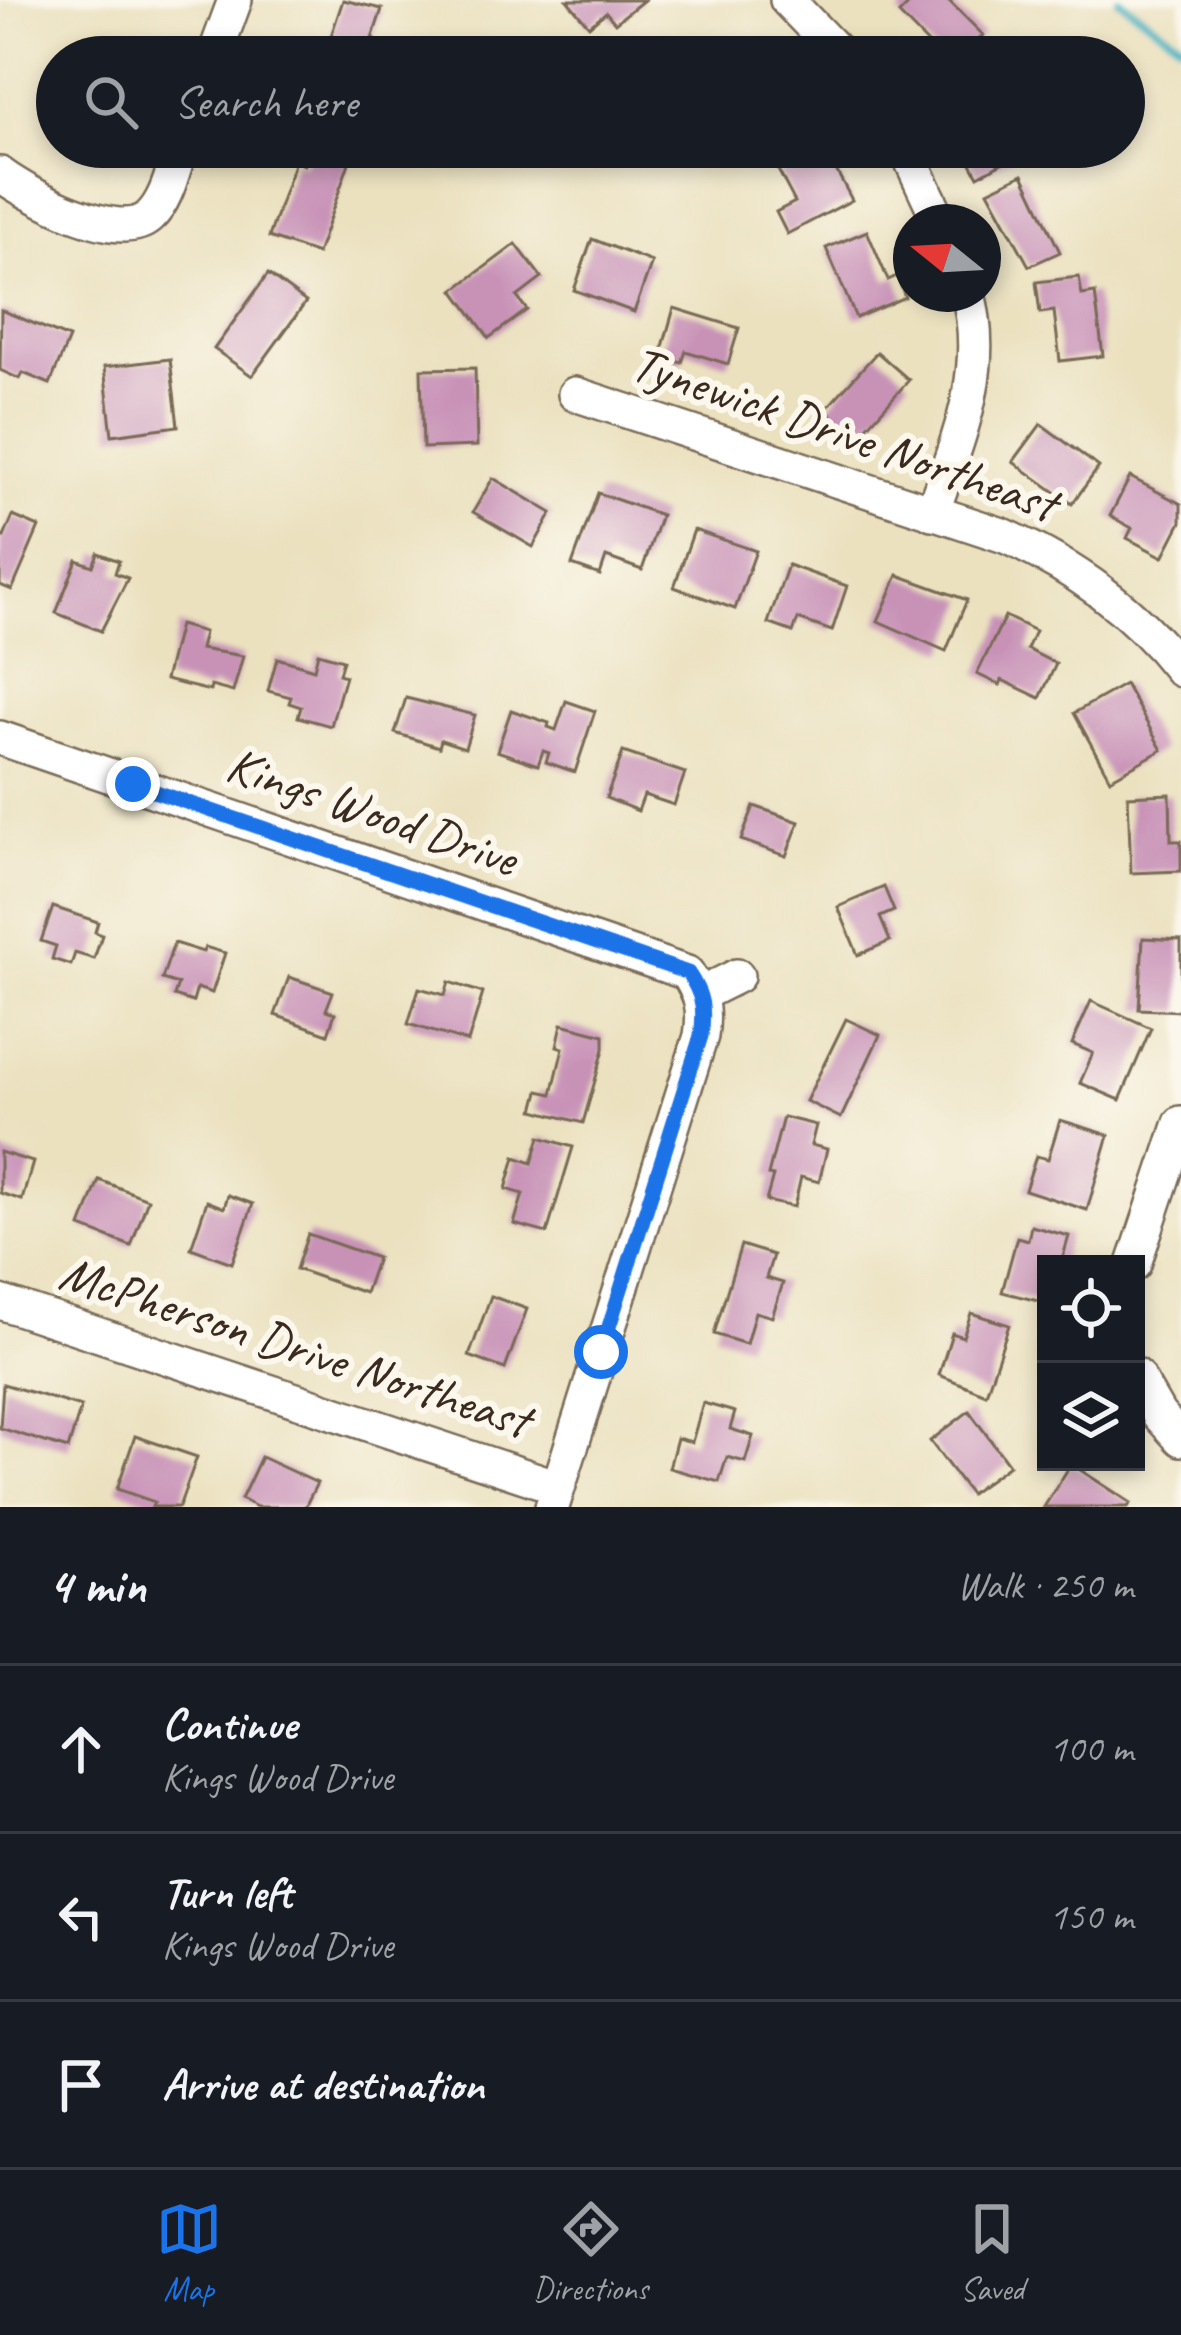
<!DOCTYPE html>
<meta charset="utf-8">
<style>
:root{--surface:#171b24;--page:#20242c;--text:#f1f3f6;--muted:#9ea1a6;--line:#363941;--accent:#1a73e8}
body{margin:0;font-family:Caveat,sans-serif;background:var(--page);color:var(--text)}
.controls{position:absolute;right:36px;bottom:36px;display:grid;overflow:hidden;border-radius:0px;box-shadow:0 6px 18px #0003}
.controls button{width:108px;height:108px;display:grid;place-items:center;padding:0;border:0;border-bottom:3px solid var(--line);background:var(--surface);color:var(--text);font:60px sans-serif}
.compass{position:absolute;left:893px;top:204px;width:108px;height:108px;border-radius:50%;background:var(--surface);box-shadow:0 6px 18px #0003;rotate:288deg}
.stop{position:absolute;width:36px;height:36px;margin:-27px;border:9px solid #1a73e8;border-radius:50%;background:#fff}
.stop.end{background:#1a73e8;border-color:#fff;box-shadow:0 3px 12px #0008}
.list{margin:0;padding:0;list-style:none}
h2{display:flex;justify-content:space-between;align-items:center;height:156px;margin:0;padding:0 48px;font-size:51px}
h2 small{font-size:39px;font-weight:400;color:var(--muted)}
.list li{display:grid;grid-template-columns:78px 1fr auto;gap:36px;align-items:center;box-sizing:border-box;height:168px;padding:0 48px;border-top:3px solid var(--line)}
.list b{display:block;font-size:45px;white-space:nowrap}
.list p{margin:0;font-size:39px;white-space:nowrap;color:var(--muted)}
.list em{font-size:39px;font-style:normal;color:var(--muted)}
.icon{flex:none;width:66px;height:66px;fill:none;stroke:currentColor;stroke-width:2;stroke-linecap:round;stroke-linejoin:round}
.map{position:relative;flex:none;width:1181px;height:1507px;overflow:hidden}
.search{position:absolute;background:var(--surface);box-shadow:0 6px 18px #0003;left:36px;right:36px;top:36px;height:132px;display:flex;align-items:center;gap:30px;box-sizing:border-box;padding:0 42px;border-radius:66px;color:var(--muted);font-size:45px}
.sheet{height:660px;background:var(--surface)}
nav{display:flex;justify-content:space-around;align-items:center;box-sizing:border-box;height:168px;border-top:3px solid var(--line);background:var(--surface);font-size:33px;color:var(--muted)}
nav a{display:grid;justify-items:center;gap:6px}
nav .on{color:var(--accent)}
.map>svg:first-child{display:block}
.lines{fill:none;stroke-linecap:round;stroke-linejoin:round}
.stream{stroke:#43b0c0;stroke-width:8}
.building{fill:#c892b7}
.minor-casing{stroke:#796a56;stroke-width:38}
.minor{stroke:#fff;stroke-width:33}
.route{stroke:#1a73e8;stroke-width:15}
.labels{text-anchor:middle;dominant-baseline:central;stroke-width:12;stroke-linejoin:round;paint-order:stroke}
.street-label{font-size:51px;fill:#3b2a1e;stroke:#fbf7ec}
</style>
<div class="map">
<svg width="1181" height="1507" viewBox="0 0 1181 1507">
<rect width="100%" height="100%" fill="#fbf7ec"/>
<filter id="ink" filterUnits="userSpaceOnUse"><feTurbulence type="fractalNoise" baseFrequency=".00833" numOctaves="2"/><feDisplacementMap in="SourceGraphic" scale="24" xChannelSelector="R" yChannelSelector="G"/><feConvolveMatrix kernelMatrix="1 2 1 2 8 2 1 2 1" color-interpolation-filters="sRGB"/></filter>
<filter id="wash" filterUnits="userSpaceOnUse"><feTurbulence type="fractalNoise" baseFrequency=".004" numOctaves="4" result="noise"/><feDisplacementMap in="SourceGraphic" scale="48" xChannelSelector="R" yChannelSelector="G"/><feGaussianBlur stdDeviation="2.7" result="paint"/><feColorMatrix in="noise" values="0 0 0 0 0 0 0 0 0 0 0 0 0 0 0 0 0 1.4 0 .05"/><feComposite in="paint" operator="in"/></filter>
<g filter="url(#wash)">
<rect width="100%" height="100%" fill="#ebe1bf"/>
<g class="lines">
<!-- stream -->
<polyline class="stream" points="1119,0 1181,43"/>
</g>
<g id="blocks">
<!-- building -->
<g class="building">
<polygon points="343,0 382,9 372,39 379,42 374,57 324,57"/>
<polygon points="567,0 644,0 615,23 606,12 589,26"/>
<polygon points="913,0 948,0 983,35 961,57 941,57 899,14"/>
<polygon points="817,147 836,147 845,164 835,168 852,200 787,234 776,212 795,202 777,168"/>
<polygon points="962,147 1019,147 1022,152 978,176"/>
<polygon points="310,149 349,163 317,254 269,237 295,161 304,165"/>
<polygon points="1023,174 1060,252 1029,266 988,191"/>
<polygon points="867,231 888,280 897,276 905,297 856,318 826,248"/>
<polygon points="592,239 652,262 634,312 574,290"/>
<polygon points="516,244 542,278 517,297 527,310 489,338 454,290"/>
<polygon points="268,274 306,302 252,376 214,349"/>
<polygon points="1079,277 1082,295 1095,293 1103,356 1060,361 1054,311 1040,313 1036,282"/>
<polygon points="674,308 739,328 728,364 686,351 682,363 660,357"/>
<polygon points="1,310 69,338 50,384 23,373 20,379 0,370"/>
<polygon points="877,352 909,380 857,438 825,410"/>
<polygon points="170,359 178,426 112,435 104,367"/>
<polygon points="475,368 477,446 423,448 421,369"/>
<polygon points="1041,424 1099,467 1072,504 1013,462"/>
<polygon points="1130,477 1181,504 1181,522 1163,557 1127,538 1132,528 1110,516"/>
<polygon points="493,478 552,513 533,547 473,512"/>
<polygon points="598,493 661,515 642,570 606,557 600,575 572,565"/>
<polygon points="13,516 39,527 12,590 0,585 0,536 4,537"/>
<polygon points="694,530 756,551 735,609 674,587"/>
<polygon points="98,553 119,561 115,573 128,578 101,631 56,613 77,560 93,566"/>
<polygon points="788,565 847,586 832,631 798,619 793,632 768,623"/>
<polygon points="898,575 967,600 946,651 878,621"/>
<polygon points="1005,616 1035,631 1027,649 1056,664 1040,698 1002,680 1000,685 977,674"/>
<polygon points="179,625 204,632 200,649 243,656 233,692 211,686 210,691 165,680"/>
<polygon points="318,653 343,660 339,674 345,676 331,726 298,717 301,707 289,703 291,697 268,691 277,658 314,669"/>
<polygon points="1125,684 1162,750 1110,779 1074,713"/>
<polygon points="406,698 475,715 465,748 441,740 439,747 395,733"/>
<polygon points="566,701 595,711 575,772 546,762 549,753 543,751 538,765 497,751 511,710 549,723 548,727 556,730"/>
<polygon points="623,752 685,773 674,805 644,795 638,811 606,798"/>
<polygon points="1170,794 1171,841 1181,841 1181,871 1131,873 1128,796"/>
<polygon points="754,806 799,822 786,856 741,840"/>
<polygon points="884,887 894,911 880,917 890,941 858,955 838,907"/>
<polygon points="53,907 98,922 95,932 102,935 94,959 75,953 71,965 52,959 56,946 41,941"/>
<polygon points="1143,938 1181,940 1181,1011 1139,1009"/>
<polygon points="174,943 203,952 205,947 225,953 212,993 197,988 193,1002 174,996 178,984 162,979"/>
<polygon points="289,977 333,992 326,1010 335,1013 328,1034 275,1015"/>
<polygon points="449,982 483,993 468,1042 408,1024 419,988 445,995"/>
<polygon points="1091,1001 1151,1028 1120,1100 1080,1083 1093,1053 1072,1044"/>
<polygon points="846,1019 880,1035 841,1118 806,1101"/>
<polygon points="562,1024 604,1035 604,1049 583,1123 534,1110 539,1091 552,1094 563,1048 557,1046"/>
<polygon points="783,1117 816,1125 811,1145 827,1149 819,1182 801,1177 794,1207 766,1201 773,1176 768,1175"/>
<polygon points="1060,1120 1109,1135 1087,1210 1025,1190 1036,1156 1048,1159"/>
<polygon points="540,1137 573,1147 547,1233 514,1224 523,1194 506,1189 515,1157 532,1163"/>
<polygon points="0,1152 33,1162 22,1200 0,1193"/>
<polygon points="99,1180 148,1199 131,1246 81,1227"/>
<polygon points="228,1195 253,1204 232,1263 191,1248 207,1201 224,1208"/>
<polygon points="1031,1226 1069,1236 1061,1264 1046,1264 1046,1303 1002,1292 1017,1237 1028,1240"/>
<polygon points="308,1234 377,1258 365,1293 296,1269"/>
<polygon points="741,1245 773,1255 766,1278 783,1283 772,1317 755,1312 746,1344 714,1334"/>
<polygon points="491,1296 527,1309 505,1369 469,1356"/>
<polygon points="971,1313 1009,1325 986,1394 939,1375 952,1333 963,1337"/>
<polygon points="3,1384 81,1407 68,1449 0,1428"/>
<polygon points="703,1403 735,1412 730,1429 753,1436 745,1462 727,1457 719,1482 669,1468 677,1438 692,1442"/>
<polygon points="969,1411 1009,1465 970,1494 930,1441"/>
<polygon points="135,1436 197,1457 179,1507 152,1507 154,1502 117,1489"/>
<polygon points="261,1457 317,1483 305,1507 257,1507 241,1499"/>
<polygon points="1071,1464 1131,1503 1128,1507 1044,1507"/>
</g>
</g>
</g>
<g filter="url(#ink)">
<use href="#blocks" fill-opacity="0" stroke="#796a56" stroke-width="3"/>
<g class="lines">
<defs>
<g id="minor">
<polyline points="787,0 842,57"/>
<polyline points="214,57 235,0"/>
<polyline points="905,147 940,222"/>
<path d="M0 174C28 195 119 244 149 217 167 201 173 169 181 147"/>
<path d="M575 394 1005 536C1076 568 1133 609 1181 670"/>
<path d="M932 513C957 441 989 371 968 294"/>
<path d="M0 738 687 973C702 995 705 1010 701 1036L552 1507"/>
<polyline points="701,994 737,976"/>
<polyline points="1134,1264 1181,1123"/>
<polyline points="0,1302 558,1487"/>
<polyline points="1136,1375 1159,1415 1181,1439"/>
</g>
</defs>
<!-- minor casing -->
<use href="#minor" class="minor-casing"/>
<!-- minor -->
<use href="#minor" class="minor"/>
</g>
</g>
<g class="lines" filter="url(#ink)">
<!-- route -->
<path class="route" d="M133 784 688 973C703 995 705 1010 701 1036L601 1352"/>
</g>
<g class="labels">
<!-- street labels -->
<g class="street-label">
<text transform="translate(844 433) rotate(19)">Tynewick Drive Northeast</text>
<text transform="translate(372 811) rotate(19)">Kings Wood Drive</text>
<text transform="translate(295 1346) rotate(18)">McPherson Drive Northeast</text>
</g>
</g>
</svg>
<div class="controls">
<button><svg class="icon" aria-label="locate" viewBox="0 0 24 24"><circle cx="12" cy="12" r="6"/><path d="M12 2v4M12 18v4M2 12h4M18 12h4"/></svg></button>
<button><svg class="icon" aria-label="layers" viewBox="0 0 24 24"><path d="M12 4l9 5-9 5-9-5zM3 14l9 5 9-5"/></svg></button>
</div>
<svg class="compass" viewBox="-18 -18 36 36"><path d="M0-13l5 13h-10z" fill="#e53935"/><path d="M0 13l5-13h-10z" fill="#9ea1a6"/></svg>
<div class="stop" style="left:601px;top:1352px"></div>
<div class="stop end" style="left:133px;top:784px"></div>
<div class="search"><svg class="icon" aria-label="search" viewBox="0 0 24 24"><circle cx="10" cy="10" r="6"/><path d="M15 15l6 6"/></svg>Search here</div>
</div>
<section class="sheet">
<h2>4 min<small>Walk · 250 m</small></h2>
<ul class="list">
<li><svg class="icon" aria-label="ahead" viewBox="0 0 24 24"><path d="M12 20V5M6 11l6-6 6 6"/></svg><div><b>Continue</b><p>Kings Wood Drive</p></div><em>100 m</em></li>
<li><svg class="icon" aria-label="left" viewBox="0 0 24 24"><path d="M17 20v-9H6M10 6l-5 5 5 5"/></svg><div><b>Turn left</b><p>Kings Wood Drive</p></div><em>150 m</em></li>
<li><svg class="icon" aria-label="arrive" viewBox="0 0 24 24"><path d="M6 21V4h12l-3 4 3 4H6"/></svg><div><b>Arrive at destination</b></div></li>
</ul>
</section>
<nav>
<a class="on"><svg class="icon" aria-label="map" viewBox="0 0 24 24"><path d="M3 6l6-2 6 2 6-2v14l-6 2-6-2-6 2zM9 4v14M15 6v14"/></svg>Map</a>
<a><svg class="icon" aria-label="directions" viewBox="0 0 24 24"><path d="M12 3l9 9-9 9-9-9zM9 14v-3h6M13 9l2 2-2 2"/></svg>Directions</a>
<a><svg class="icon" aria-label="saved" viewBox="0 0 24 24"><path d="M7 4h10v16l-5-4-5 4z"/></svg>Saved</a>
</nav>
